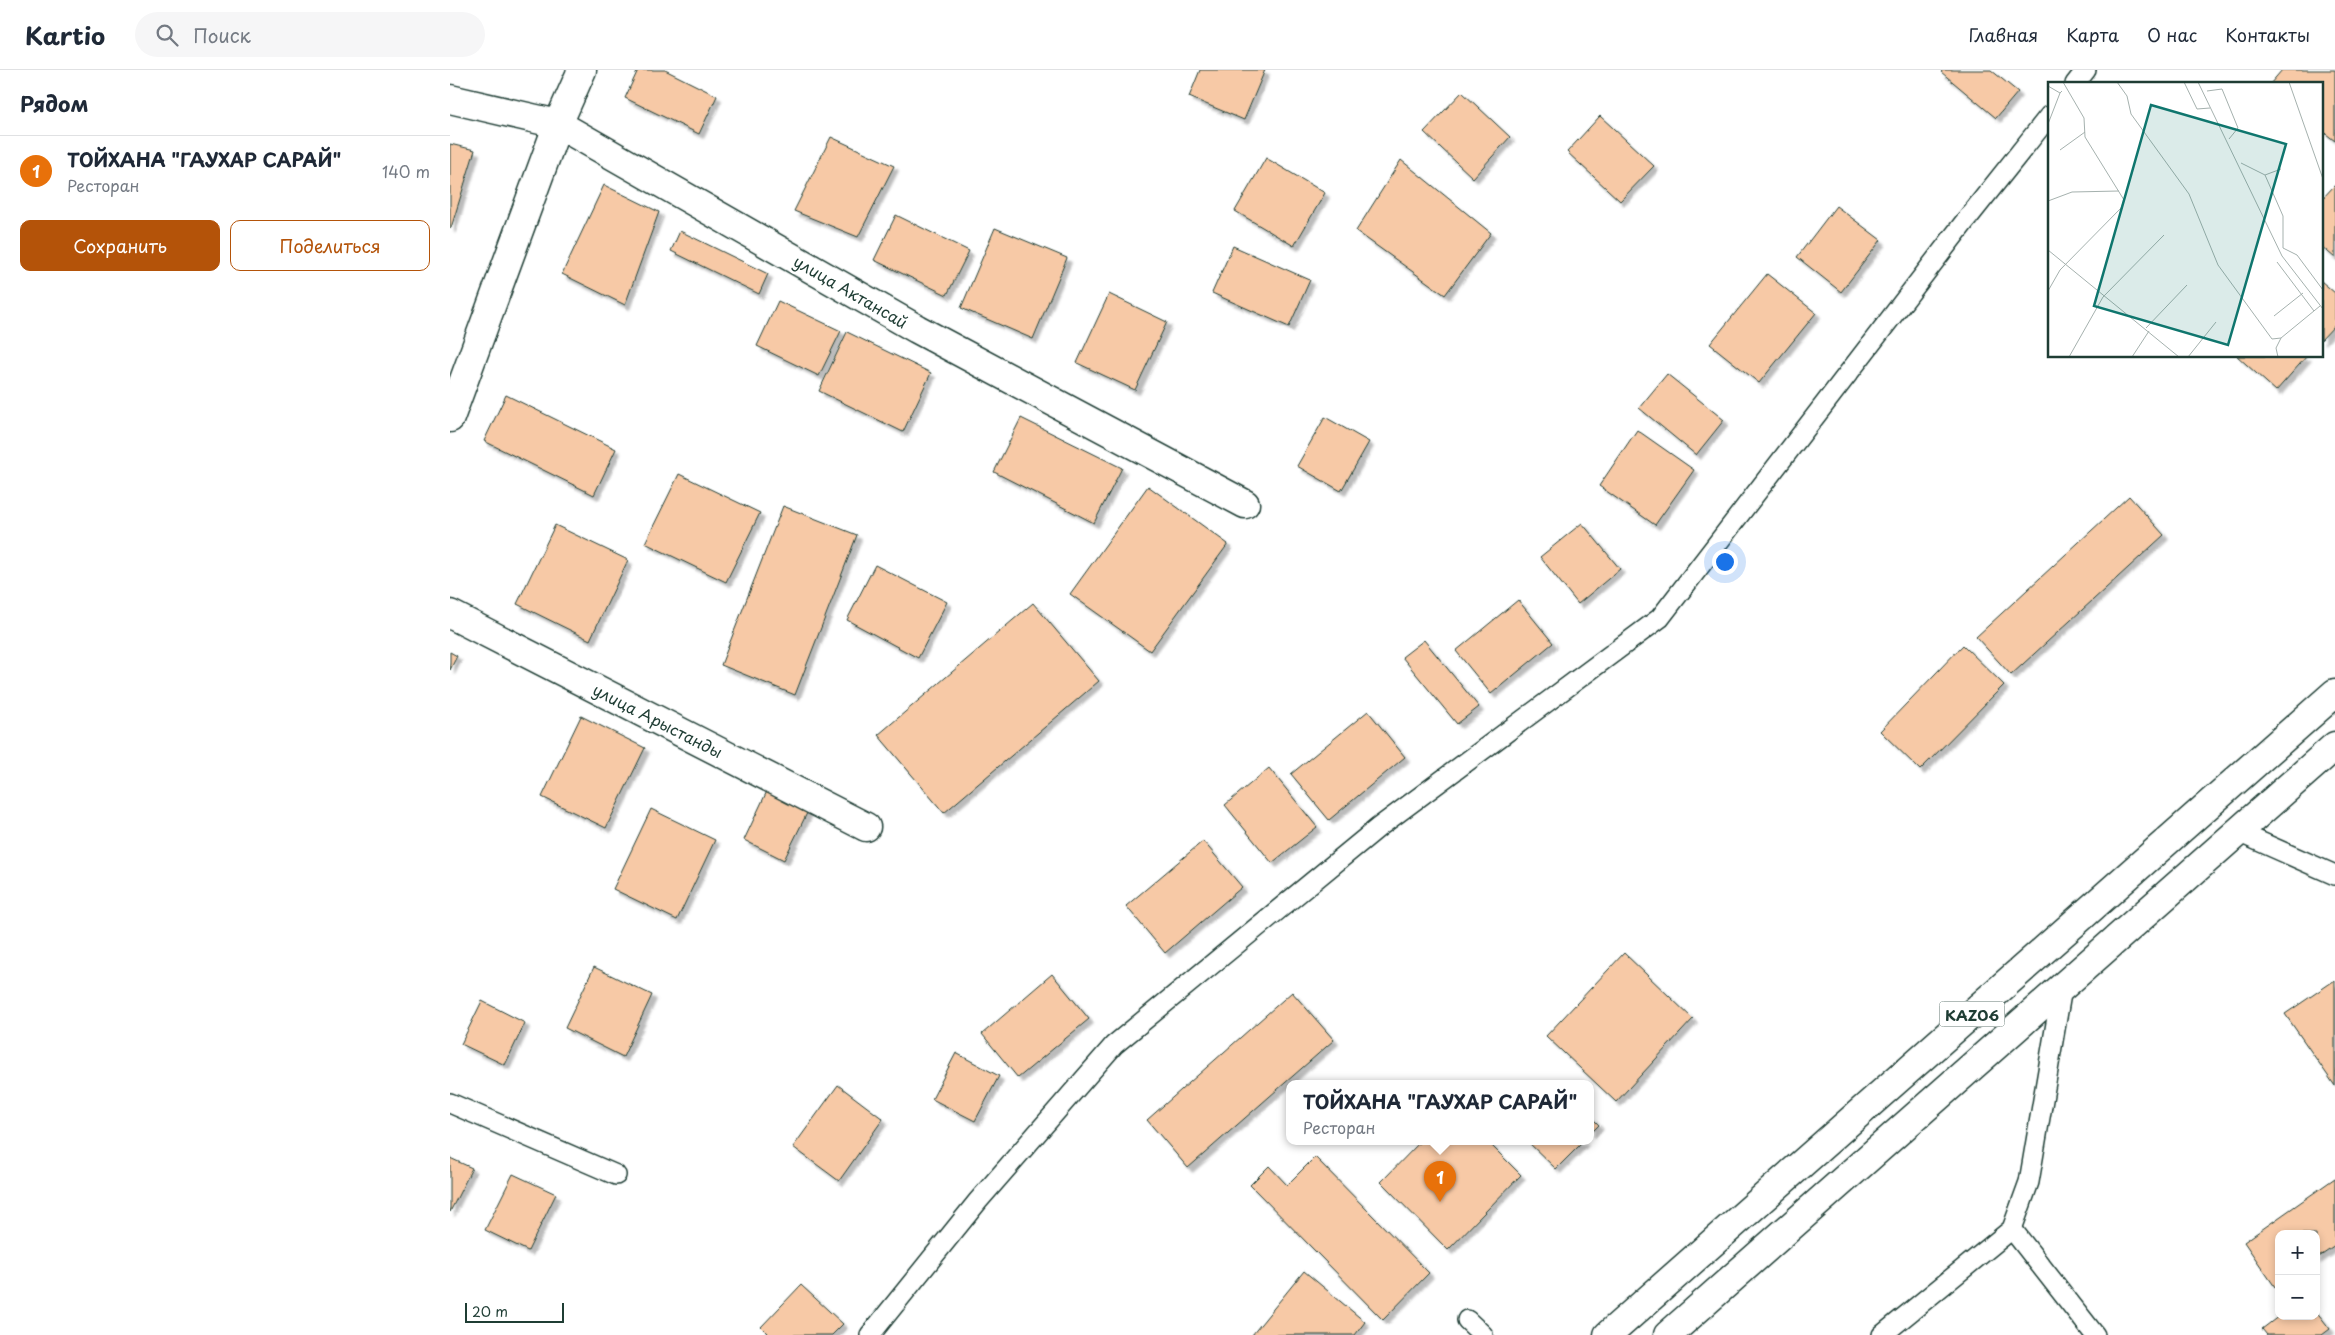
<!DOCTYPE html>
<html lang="ru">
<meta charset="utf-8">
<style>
:root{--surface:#fff;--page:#f6f6f7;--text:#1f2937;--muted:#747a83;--line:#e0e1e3;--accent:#b45309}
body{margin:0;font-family:"Playpen Sans",sans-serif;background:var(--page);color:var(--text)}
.controls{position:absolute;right:15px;bottom:15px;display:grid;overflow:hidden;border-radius:10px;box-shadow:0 2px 8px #0003}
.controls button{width:45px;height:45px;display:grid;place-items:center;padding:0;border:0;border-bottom:1px solid var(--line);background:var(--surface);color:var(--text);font:25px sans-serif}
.scale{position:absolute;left:15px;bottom:12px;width:99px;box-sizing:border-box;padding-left:5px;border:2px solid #1f3d34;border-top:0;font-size:14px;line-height:18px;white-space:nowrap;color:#1f3d34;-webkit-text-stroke:4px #fff;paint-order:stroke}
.you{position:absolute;left:1274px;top:491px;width:18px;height:18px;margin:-12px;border:4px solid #fff;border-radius:50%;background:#1a73e8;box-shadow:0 0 0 8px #1a73e833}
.badge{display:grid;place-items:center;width:32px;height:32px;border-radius:50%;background:var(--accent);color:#fff;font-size:16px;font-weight:700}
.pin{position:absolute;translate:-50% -41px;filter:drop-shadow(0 1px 2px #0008)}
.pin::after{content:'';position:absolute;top:26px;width:18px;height:15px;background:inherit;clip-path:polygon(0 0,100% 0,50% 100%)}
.popup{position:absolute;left:836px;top:1010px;width:308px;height:65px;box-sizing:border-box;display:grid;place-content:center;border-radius:10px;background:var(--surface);filter:drop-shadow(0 1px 4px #0005);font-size:16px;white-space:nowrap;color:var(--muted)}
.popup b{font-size:19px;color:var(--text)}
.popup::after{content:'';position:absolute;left:50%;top:100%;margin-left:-10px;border:10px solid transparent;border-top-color:var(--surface)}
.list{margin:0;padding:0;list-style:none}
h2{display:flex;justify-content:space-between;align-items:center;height:65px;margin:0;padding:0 20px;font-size:21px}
h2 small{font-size:16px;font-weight:400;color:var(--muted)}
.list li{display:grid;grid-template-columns:32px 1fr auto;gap:15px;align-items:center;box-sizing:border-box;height:70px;padding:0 20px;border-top:1px solid var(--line)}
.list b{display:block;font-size:19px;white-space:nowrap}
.list p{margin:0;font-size:16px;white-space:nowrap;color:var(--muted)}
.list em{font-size:16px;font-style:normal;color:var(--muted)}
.actions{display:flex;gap:10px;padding:15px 20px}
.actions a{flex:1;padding:11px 0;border:1px solid var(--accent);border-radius:10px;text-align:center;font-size:18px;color:var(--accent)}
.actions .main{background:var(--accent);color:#fff}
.icon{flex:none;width:28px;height:28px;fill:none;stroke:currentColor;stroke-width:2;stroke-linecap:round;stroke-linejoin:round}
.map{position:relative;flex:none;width:1885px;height:1265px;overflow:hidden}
header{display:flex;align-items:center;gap:30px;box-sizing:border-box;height:70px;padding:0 25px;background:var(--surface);border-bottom:1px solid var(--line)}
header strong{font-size:24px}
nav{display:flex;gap:28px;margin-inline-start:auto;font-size:18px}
.search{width:350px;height:45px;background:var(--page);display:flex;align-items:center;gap:12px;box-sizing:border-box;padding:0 18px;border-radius:28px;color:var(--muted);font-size:19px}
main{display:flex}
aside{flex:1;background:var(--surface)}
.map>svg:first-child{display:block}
.building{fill:#f7c9a6;stroke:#1f3d34;filter:url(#shadow)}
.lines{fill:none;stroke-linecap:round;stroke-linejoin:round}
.service-casing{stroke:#1f3d34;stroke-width:22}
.minor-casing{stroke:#1f3d34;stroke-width:31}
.trunk-casing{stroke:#1f3d34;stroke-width:31}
.service{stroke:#fff;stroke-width:19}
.minor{stroke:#fff;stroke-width:28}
.trunk{stroke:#fff;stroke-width:28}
.labels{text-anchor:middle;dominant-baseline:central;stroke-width:5;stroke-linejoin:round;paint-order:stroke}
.shield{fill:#fff;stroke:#627771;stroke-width:1}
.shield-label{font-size:15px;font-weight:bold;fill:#1f3d34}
.street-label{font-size:16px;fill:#1f3d34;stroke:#fff}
.inset-road{fill:none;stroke:#a5b1ae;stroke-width:1}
.view{fill:#0f766e;fill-opacity:0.15;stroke:#0f766e;stroke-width:2.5}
.inset-edge{fill:none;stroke:#1f3d34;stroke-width:2.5}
</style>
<header>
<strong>Kartio</strong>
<div class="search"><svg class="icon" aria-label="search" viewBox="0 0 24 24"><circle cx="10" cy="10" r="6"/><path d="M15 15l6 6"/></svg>Поиск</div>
<nav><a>Главная</a><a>Карта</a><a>О нас</a><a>Контакты</a></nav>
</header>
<main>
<aside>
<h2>Рядом<small></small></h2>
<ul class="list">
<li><span class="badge" style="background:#e8710a">1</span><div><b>ТОЙХАНА &quot;ГАУХАР САРАЙ&quot;</b><p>Ресторан</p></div><em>140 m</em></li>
</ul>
<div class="actions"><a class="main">Сохранить</a><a>Поделиться</a></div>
</aside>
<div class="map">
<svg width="1885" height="1265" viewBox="0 0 1885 1265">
<defs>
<filter id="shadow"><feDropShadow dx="4.5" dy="4.5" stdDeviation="1" flood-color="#0004"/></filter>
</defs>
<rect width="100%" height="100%" fill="#fff"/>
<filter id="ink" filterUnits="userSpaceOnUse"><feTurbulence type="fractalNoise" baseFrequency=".02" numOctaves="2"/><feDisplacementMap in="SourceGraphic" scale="10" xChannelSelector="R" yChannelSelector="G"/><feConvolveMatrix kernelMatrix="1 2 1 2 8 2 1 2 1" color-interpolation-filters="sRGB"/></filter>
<g filter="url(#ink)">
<!-- building -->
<g class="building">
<polygon points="188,0 215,0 267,26 249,64 175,28"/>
<polygon points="750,0 815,0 794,50 739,27"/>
<polygon points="1493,0 1541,0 1568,22 1546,48 1491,2"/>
<polygon points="1832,0 1885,0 1885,71 1871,60 1871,14 1820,14"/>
<polygon points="1012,22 1060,67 1023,108 974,62"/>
<polygon points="1150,46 1204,96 1170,131 1117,82"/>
<polygon points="381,67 444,96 408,167 344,141"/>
<polygon points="0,74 25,80 1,158 0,158"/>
<polygon points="816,88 875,123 844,176 785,141"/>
<polygon points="951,90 1041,163 995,225 906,161"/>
<polygon points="154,115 209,142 175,235 112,204"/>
<polygon points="1885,115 1885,188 1871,176 1871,130"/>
<polygon points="1386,136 1431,170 1391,222 1347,187"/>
<polygon points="446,145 519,181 497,225 424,190"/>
<polygon points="545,158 617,188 583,269 511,238"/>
<polygon points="230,161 318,204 309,224 221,181"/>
<polygon points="783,176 860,210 839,257 762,223"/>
<polygon points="1317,204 1366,243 1309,313 1260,274"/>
<polygon points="1871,211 1885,223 1885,255 1871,270"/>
<polygon points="659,224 717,252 685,320 627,293"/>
<polygon points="328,231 391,261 369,306 307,276"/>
<polygon points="397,262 481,303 453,362 369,321"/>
<polygon points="1787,286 1857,286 1826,321"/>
<polygon points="1217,304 1274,350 1246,385 1189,338"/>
<polygon points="56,325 166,379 144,425 34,371"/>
<polygon points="875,347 919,372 891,421 847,396"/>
<polygon points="571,348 672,398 644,453 544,402"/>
<polygon points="1187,360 1244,400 1205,455 1149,416"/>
<polygon points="229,404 310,443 276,512 195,473"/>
<polygon points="698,416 778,474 700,581 620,524"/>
<polygon points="1679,426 1714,465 1561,605 1526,567"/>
<polygon points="333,436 407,465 345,625 271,595"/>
<polygon points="1132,453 1170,499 1128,534 1090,487"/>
<polygon points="105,455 178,490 140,570 67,534"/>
<polygon points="425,495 497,532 468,588 397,550"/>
<polygon points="1068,530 1103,573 1041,624 1006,581"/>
<polygon points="583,533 649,611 494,743 428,665"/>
<polygon points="974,570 1029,637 1007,654 952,587"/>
<polygon points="1513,575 1554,615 1470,700 1430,661"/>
<polygon points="0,582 7,586 0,600"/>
<polygon points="918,641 955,687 879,750 841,704"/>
<polygon points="131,646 195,678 156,758 92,727"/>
<polygon points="819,698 867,757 822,793 775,735"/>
<polygon points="318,719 359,739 334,790 294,770"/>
<polygon points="201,739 265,770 227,850 163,819"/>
<polygon points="753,771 792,817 715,883 676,836"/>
<polygon points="1174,883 1243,949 1166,1032 1096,966"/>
<polygon points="144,897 202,925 173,987 115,958"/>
<polygon points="602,904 639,949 568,1008 532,964"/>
<polygon points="1885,910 1885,1016 1835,944"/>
<polygon points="842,922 884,970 738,1098 697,1050"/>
<polygon points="32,931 75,953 55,995 11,974"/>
<polygon points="506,983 549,1006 525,1051 482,1029"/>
<polygon points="388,1015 433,1049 389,1111 343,1077"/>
<polygon points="1140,1046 1149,1055 1140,1064"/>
<polygon points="971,1071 1037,1071 1071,1105 998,1180 931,1112"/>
<polygon points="1077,1071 1134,1071 1106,1099"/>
<polygon points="865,1087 979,1203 933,1250 800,1115 819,1096 837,1115"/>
<polygon points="0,1088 22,1098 0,1142"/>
<polygon points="63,1104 106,1124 78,1181 35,1160"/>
<polygon points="1885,1108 1885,1176 1866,1189 1866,1164 1829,1164 1829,1215 1825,1217 1794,1172"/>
<polygon points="854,1201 915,1252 905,1265 802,1265"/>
<polygon points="351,1215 393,1254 382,1265 319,1265 311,1257"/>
<polygon points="1866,1241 1880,1259 1872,1265 1817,1265 1812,1259 1829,1246 1866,1246"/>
</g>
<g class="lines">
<defs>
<g id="service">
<polyline points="1625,14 1636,0"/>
<polyline points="1788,762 1885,805"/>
<polyline points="0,1033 166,1105"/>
<polyline points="1562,1159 1645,1265"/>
<polyline points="1017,1250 1033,1265"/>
<polyline points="420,1265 528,1131 664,975 929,757 1210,548 1513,154 1599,46"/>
<polyline points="1432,1265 1562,1159 1579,1112 1612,918"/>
</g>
<g id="minor">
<polyline points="0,29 108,54 467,259 795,434"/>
<polyline points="0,348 108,54 132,0"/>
<polyline points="0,544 416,757"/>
</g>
<g id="trunk">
<polyline points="1158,1265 1885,623"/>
<polyline points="1218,1265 1885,676"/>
</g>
</defs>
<!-- service casing -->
<use href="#service" class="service-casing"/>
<!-- minor casing -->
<use href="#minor" class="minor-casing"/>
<!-- trunk casing -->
<use href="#trunk" class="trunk-casing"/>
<!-- service -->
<use href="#service" class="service"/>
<!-- minor -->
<use href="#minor" class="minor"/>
<!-- trunk -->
<use href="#trunk" class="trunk"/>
</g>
</g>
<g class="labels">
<!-- shield labels -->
<rect class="shield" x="1489.5" y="931.5" width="65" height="25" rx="4"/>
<g class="shield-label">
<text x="1522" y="944">KАZ06</text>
</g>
<!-- street labels -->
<g class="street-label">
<text transform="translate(401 221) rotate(30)">улица Актансай</text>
<text transform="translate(208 650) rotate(27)">улица Арыстанды</text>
</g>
</g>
<!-- overview -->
<g transform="translate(1598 12)">
<rect width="275" height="275" fill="#fff"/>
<path class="inset-road" d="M69 0 79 14 83 32 141 112 170 183 224 257 233 256 272 224M136 0 149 27 162 26M150 0 234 174 275 227M241 0 275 97M0 4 12 11 14 9M159 9 174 7 190 46 181 57M0 42 12 11M12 68 37 50M193 81 217 93 235 134V166L249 173 275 208M217 93 233 87M0 119 24 110 71 109M0 168 131 275M229 180 266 229M0 209 12 188 73 126 76 118 37 55 36 36 15 0M226 234 255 211M98 246 139 203M21 275 55 215 116 153M84 275 101 249M140 275 168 240M230 275 228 266 233 256"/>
<path class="view" d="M103 23 238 62 180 263 46 224Z"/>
<rect width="275" height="275" class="inset-edge"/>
</g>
</svg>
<div class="controls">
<button>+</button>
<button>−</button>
</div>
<div class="scale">20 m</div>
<div class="you"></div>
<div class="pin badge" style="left:990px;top:1132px;background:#e8710a">1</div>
<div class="popup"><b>ТОЙХАНА &quot;ГАУХАР САРАЙ&quot;</b>Ресторан</div>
</div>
</main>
